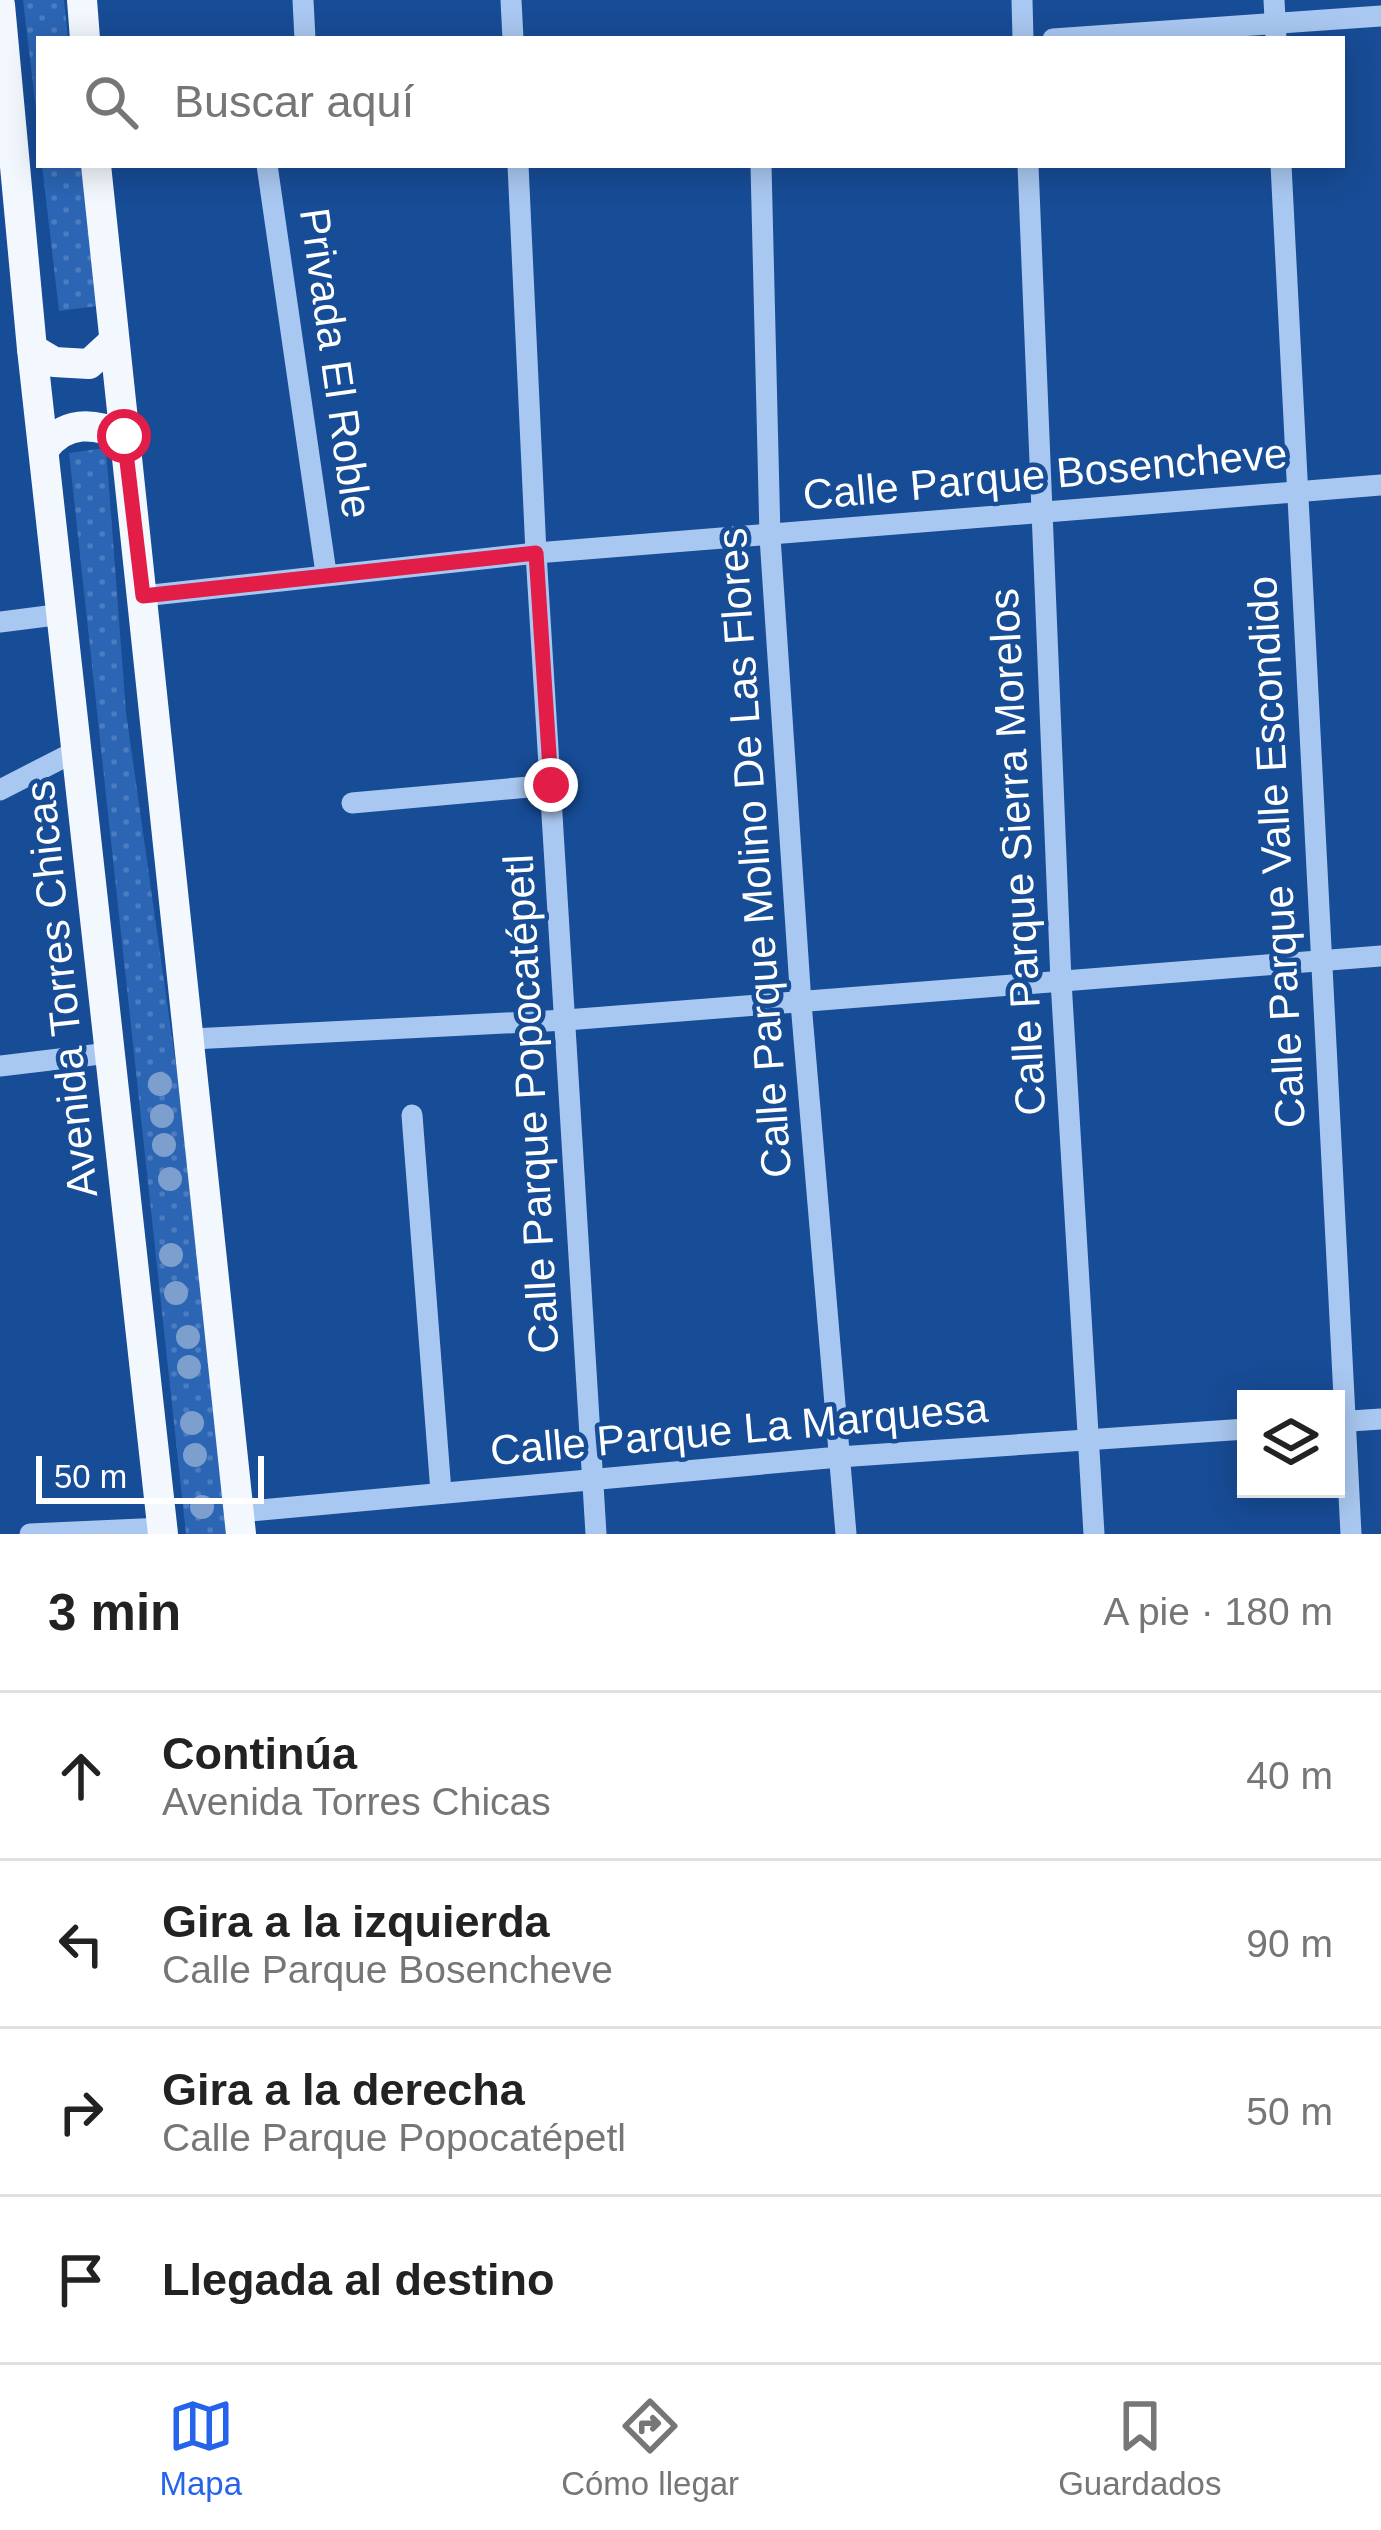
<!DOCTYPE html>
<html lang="es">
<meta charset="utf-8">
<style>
:root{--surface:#fff;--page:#f2f2f2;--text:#222;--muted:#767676;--line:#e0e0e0;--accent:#2563eb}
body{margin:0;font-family:Helvetica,sans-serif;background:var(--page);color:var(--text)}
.controls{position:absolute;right:36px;bottom:36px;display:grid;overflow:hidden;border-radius:0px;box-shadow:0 6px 30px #0003}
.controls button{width:108px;height:108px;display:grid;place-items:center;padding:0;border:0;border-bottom:3px solid var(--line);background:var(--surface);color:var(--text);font:60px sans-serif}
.scale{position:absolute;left:36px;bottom:30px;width:228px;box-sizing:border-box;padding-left:12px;border:6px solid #fff;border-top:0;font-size:33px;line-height:42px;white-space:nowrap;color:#fff;-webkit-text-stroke:9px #174c96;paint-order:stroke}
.stop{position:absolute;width:36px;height:36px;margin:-27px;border:9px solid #e11d48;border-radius:50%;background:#fff}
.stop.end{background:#e11d48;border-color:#fff;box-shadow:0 3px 12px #0008}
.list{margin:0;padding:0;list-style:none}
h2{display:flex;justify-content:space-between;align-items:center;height:156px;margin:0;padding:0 48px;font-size:51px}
h2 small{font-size:39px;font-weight:400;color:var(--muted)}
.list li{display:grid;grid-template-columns:78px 1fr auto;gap:36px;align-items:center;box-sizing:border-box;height:168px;padding:0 48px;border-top:3px solid var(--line)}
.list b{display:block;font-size:45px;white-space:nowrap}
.list p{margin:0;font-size:39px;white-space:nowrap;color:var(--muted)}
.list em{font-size:39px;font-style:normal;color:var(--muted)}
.icon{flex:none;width:66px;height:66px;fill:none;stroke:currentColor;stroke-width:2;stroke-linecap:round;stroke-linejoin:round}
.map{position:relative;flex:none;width:1381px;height:1534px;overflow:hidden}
.search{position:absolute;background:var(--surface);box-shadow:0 6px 30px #0003;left:36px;right:36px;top:36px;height:132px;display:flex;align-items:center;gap:30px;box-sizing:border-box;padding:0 42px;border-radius:0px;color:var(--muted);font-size:45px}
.sheet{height:828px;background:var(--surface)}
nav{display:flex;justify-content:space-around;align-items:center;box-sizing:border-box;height:168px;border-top:3px solid var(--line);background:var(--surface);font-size:33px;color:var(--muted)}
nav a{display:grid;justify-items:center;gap:6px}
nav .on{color:var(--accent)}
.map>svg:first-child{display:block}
.grass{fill:url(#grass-dots)}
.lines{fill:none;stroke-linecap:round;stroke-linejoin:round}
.minor{stroke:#a9c8f1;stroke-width:21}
.major{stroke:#f3f8ff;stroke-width:30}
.tree{fill:#7d9fce}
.route{stroke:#e11d48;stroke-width:15}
.labels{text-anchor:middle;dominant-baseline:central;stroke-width:9;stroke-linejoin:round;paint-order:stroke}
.street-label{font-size:42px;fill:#fff;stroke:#174c96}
</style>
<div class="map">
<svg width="1381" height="1534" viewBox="0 0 1381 1534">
<defs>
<pattern id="grass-dots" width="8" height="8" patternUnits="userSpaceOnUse" patternTransform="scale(3)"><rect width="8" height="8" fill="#2b65b4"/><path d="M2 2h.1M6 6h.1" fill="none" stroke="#4b7cbf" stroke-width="1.8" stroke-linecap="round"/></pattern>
</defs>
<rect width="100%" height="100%" fill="#174c96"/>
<!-- grass -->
<g class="grass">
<polygon points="23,0 64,0 68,39 39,39 39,135"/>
<polygon points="42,165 82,165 98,306 59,311"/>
<polygon points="106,448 126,712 178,1080 227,1534 186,1534 69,453"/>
</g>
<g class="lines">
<!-- minor -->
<g class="minor">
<polyline points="303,0 305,39"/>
<polyline points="511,0 513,39"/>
<polyline points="1022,0 1023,39"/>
<polyline points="1274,0 1276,39"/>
<polyline points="1053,39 1381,16"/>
<polyline points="267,165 326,573"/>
<polyline points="518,165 536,553 596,1534"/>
<polyline points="761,165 770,537 801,1003 846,1534"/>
<polyline points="1028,165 1061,981 1094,1534"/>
<polyline points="1281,165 1351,1534"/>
<polyline points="143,596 536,553 1381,485"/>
<polyline points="0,622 63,614"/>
<polyline points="0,790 78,750"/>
<polyline points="352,803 551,785"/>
<polyline points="192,1039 566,1020 1381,956"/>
<polyline points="0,1066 109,1053"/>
<polyline points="412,1115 441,1492"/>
<polyline points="1336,1422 1381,1419"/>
<polyline points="239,1512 839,1457 1246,1429"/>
<polyline points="30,1534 163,1528"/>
</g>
<!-- major -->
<g class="major">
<polyline points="82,0 85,39"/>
<polyline points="0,5 32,349 163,1534"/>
<polyline points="96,165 241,1534"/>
<polyline points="32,349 54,362 89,364 114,341"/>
<path d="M45 448C66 420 95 423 124 436"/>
</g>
</g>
<!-- trees -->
<g class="tree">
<circle cx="160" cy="1084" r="12"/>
<circle cx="162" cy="1116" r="12"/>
<circle cx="164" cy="1145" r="12"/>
<circle cx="170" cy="1179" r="12"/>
<circle cx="171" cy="1255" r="12"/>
<circle cx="176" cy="1293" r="12"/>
<circle cx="188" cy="1337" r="12"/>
<circle cx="189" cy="1367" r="12"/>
<circle cx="192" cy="1423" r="12"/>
<circle cx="195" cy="1455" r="12"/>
<circle cx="202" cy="1507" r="12"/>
</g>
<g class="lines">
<!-- route -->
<polyline class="route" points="124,436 143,596 536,553 551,785"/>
</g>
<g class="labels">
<!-- street labels -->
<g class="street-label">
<text transform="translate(336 363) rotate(82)">Privada El Roble</text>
<text transform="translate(1045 474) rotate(-5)">Calle Parque Bosencheve</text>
<text transform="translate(1017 852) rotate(-93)">Calle Parque Sierra Morelos</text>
<text transform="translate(1276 852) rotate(-93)">Calle Parque Valle Escondido</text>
<text transform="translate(754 853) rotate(-94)">Calle Parque Molino De Las Flores</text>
<text transform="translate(61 989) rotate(-96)">Avenida Torres Chicas</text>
<text transform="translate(531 1104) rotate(-93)">Calle Parque Popocatépetl</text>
<text transform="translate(739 1429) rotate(-5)">Calle Parque La Marquesa</text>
</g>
</g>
</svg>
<div class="controls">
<button><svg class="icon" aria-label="layers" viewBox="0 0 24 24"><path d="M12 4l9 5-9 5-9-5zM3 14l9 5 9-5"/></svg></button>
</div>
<div class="scale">50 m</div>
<div class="stop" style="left:124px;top:436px"></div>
<div class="stop end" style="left:551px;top:785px"></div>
<div class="search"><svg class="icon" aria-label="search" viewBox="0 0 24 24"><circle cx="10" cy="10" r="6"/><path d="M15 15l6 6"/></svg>Buscar aquí</div>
</div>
<section class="sheet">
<h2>3 min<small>A pie · 180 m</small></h2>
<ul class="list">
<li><svg class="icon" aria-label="ahead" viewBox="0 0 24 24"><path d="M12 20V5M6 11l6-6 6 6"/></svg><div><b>Continúa</b><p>Avenida Torres Chicas</p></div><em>40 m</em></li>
<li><svg class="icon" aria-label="left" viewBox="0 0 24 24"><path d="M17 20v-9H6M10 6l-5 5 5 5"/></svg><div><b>Gira a la izquierda</b><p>Calle Parque Bosencheve</p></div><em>90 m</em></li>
<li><svg class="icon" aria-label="right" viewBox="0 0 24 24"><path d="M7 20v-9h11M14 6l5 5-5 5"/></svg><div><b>Gira a la derecha</b><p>Calle Parque Popocatépetl</p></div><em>50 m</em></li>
<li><svg class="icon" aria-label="arrive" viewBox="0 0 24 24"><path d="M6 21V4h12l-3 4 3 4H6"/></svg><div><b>Llegada al destino</b></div></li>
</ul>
</section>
<nav>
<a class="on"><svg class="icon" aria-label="map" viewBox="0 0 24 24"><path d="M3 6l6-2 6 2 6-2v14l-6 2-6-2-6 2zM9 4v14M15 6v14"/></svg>Mapa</a>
<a><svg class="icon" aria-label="directions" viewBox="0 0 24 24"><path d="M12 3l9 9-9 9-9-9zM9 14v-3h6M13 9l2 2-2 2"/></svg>Cómo llegar</a>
<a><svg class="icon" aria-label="saved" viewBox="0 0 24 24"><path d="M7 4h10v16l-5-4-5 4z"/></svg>Guardados</a>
</nav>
